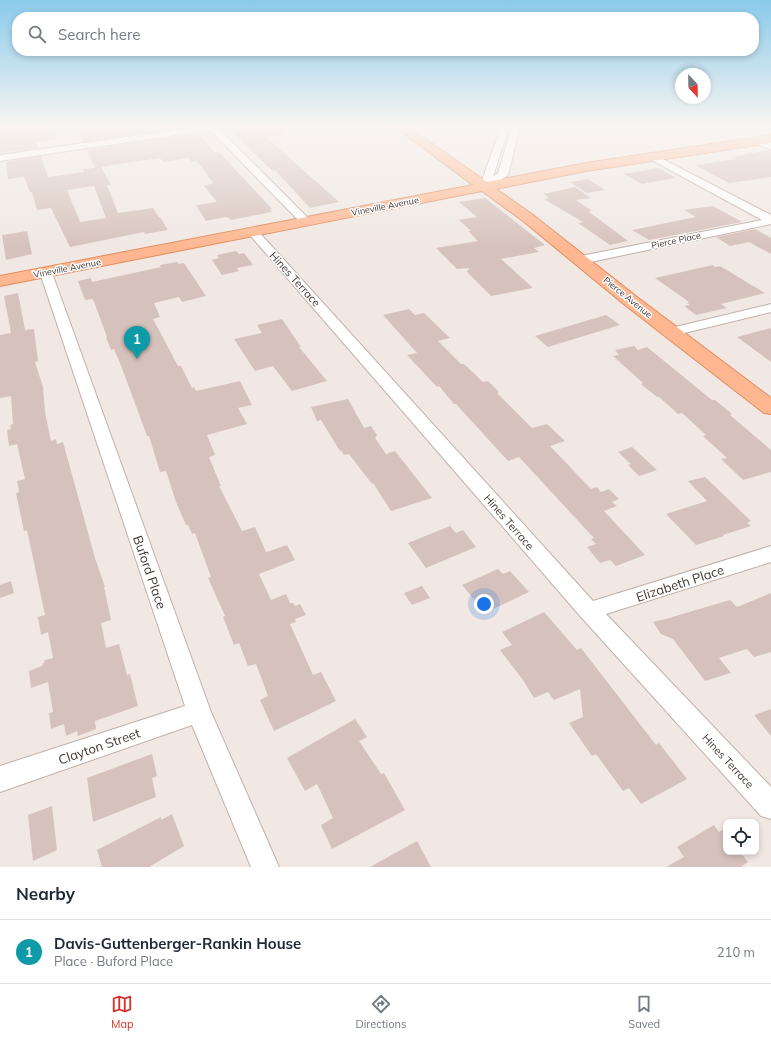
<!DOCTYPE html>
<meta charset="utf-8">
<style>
:root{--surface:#fff;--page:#f2f2f3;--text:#1f2937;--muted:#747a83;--line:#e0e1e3;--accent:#d93025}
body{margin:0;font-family:Mulish,sans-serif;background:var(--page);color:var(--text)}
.controls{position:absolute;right:12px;bottom:12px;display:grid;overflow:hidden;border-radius:8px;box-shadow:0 2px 6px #0003}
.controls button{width:36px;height:36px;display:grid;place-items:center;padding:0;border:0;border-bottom:1px solid var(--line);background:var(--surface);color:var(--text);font:20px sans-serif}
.compass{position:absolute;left:675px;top:68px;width:36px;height:36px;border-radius:50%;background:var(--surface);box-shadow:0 2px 6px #0003;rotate:158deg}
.you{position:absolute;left:484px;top:604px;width:14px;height:14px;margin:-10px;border:3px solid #fff;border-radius:50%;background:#1a73e8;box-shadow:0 0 0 6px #1a73e833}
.badge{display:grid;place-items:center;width:26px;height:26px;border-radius:50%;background:var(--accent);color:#fff;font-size:13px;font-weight:700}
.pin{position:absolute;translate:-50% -33px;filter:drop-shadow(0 1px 2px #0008)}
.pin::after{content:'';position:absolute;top:21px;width:14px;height:12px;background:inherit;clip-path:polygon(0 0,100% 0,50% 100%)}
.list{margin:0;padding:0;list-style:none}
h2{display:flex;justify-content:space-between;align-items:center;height:52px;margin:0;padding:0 16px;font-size:17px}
h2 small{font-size:13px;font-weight:400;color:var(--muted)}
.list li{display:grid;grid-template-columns:26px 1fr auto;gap:12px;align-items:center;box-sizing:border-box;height:64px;padding:0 16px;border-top:1px solid var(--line)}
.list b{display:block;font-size:15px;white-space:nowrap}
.list p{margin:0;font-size:13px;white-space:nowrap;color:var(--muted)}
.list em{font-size:13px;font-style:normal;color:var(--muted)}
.icon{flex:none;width:22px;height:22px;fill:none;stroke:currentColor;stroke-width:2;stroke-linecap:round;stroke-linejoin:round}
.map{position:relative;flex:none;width:771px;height:867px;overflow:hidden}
.search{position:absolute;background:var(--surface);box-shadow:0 2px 6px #0003;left:12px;right:12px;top:12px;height:44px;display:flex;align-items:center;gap:10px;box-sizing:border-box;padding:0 14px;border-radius:16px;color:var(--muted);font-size:15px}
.sheet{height:116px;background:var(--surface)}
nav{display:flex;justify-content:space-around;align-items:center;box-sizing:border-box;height:56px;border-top:1px solid var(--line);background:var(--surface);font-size:11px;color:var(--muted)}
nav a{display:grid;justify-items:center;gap:2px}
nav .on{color:var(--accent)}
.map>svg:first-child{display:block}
.building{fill:#d6c2bc;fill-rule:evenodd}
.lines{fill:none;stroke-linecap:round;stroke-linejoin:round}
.street-casing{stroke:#c0b0a9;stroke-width:2}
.primary-casing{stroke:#e28d60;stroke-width:2}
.street{fill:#fff;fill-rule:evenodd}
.primary{fill:#feb790;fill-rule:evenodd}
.labels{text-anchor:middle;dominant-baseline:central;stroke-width:3;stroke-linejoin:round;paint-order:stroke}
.far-street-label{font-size:9px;fill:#433733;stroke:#fff}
.street-label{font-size:11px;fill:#433733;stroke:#fff}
.near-street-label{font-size:13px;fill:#433733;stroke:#fff}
</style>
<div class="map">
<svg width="771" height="867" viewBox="0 0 771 867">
<rect width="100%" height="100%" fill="#f1e8e3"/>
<!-- building -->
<g class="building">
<polygon points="0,127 55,127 56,139 36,142 38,148 0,153"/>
<polygon points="104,127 106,128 131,127 132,129 150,127 189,127 83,142 77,130"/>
<polygon points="227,127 285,127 285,134 266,137 339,202 310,208 275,170 273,171 261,160"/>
<path d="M198 133 214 152 220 153 272 209 270 210 272 212 231 220 229 218 225 217 206 221 196 205 217 202 204 186 213 183 197 161 191 162 189 158 163 162 160 158 112 165 101 167 111 185H107L118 213 153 208 159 217H160L168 230 145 234 144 232 70 247 51 208 37 210 32 192H30L24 177 8 179 6 162 41 156 48 177 84 172 83 169 95 168 87 150ZM94 186 106 218 80 222 67 190Z"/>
<polygon points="769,150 771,150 771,177 729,183 695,165 736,159 731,157"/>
<polygon points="658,168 676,178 642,184 624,174"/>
<polygon points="588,179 605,190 587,193 570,182"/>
<polygon points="575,187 591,198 576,200 592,211 588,211 628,241 610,245 578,223 583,222 544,199 549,198 543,194"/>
<polygon points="485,198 545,245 534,248 539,252 501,259 533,288 491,296 467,272 469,268 457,269 436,248 478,241 468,231 471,231 459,220 477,217 459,202"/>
<polygon points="713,206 742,222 649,240 632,230 696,217 684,210"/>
<polygon points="755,229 771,238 771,254 749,242 730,246 716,237"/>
<polygon points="27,231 32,254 6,260 2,235"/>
<polygon points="236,251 239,254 244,253 253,265 237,268 239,271 222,275 212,260 219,258 217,255"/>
<polygon points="177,262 179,264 184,263 206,296 182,302 179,297 154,303 160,317 153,319 178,366 181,366 192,388 194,387 196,391 240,381 252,405 238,408 247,424 207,435 215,455 209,457 221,486 219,486 242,531 255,527 266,552 287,545 295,560 259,574 271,600 286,594 290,603 293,603 295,606 300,604 306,615 295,619 296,622 290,624 313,675 321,672 336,701 274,731 260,700 268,696 256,664 248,666 239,643 234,645 223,617 225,616 208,578 211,577 195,533 192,534 188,525 186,525 176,502 166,471 160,472 149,436 147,436 122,368 114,349 111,350 106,337 107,337 93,299 85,300 78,281 91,278 92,282 161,267 160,265"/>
<polygon points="713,265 715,267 720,266 765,293 721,304 727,308 696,315 684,306 690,305 687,303 689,302 655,278"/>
<polygon points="18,293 25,330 34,329 38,361 35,362 43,387 45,412 51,441 56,439 57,444 63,442 95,558 105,587 104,587 111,620 101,623 106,648 119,644 127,675 130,674 138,706 95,721 96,729 78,736 77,731 66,736 64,724 51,729 49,713 53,712 48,682 31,688 29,671 42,666 45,660 53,658 48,632 41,635 38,617 45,615 27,530 24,531 16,493 19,492 17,481 25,479 17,444 9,446 7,430 11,429 10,425 13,424 11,396 0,398 0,335 11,333 4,296"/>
<polygon points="409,309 415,315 424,313 450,338 438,341 461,364 464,364 483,382 488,381 499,392 497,393 532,428 547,424 565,441 550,446 591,489 597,487 601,492 609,489 619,499 612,502 617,506 604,511 645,555 616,566 610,560 600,563 587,547 596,544 591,539 594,538 519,457 508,461 456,404 454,404 439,386 437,387 407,355 417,353 383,315"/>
<polygon points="606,315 620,325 548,347 535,336"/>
<polygon points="282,319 301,347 299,347 327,381 292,391 273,366 255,371 234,339 262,333 257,325"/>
<polygon points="771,328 771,362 737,337"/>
<polygon points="634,346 638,350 647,347 712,400 715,400 732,414 730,415 771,450 771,472 743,480 741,478 721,459 727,458 703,436 706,435 682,413 678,414 659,397 657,397 641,384 643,383 613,356 619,355 615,350"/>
<polygon points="348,399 364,428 371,426 377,435 375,438 386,454 395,451 432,498 391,511 373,483 372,484 349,454 344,455 341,450 340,451 321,420 317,421 311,407"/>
<polygon points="632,447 657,470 639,476 628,465 631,464 618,452"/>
<polygon points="705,477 751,521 747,523 751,526 723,535 724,536 696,545 666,514 707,501 688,481"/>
<polygon points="450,526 456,533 463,530 476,547 426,568 408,543"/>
<polygon points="498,569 503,574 510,571 529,592 485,613 462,585"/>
<polygon points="11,581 14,593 0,598 0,585"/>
<polygon points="422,586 430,598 412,605 404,593"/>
<polygon points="771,593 771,652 754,657 747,649 719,658 731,673 705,681 673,639 661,634 653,622 669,618 730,600 737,607"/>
<polygon points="544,612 577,650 581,648 656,745 659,743 687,779 641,804 629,788 623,791 596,754 592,756 569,723 583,717 580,689 554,700 548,692 534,698 523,680 500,650 512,645 502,632"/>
<polygon points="771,709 771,736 754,715"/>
<polygon points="355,719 367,737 359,741 381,774 384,773 405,810 332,849 321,825 333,818 317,784 305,791 287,758"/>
<polygon points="152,754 157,776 152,778 156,797 93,822 87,778"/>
<polygon points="52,806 57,850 33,861 28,815"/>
<polygon points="172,814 184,846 149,867 102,867 97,850 161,817 161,820"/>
<polygon points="714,825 719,832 726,828 726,852 740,852 748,862 741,867 666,867 684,857 677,847"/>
<polygon points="417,841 431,867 370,867"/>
</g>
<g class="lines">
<defs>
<g id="street">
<polygon points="197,127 217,127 312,222 310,224 302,224 210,130 0,161 0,155"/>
<polygon points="501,127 507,127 508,129 493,177 498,173 512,127 520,127 508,175 489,188 481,188 480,186"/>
<polygon points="756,138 771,143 771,149 753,143 751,141"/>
<polygon points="651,153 771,215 771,224 581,264 577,263 575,260 577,257 581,256 762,220 648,158 646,156 648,154"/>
<polygon points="253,229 257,230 593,601 771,546 771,562 606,614 771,787 771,819 761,816 581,617 249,234 247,232 249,230"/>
<polygon points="46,269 50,270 52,273 211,712 279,867 251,867 192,725 0,792 0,766 185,706 40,273 42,270"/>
<polygon points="771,304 771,312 672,336 667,335 665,332 667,329"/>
</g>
<polygon id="primary" points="395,127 408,127 487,182 586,163 771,135 771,143 586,171 496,189 533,215 637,297 771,398 771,414 764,413 625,305 523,221 482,191 0,286 0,276 473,185"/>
</defs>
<!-- street casing -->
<use href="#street" class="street-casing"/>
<!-- primary casing -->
<use href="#primary" class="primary-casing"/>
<!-- street -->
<use href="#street" class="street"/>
<!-- primary -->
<use href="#primary" class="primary"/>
</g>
<!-- sky -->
<linearGradient id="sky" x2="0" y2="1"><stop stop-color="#8acaeb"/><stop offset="0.51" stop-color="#f9f5f2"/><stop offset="1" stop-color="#f9f5f2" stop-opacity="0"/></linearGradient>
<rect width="771" height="248" fill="url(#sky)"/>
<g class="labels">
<!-- far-street labels -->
<g class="far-street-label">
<text transform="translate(385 206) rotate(-11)">Vineville Avenue</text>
<text transform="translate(676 240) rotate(-12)">Pierce Place</text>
<text transform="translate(67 268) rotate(-11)">Vineville Avenue</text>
<text transform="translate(628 297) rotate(39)">Pierce Avenue</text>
</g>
<!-- street labels -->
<g class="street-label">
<text transform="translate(295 279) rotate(48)">Hines Terrace</text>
<text transform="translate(509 522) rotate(49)">Hines Terrace</text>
<text transform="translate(728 761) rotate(47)">Hines Terrace</text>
</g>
<!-- near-street labels -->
<g class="near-street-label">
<text transform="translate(150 572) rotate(71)">Buford Place</text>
<text transform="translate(680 583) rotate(-18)">Elizabeth Place</text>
<text transform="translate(99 746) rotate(-19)">Clayton Street</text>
</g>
</g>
</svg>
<div class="controls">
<button><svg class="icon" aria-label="locate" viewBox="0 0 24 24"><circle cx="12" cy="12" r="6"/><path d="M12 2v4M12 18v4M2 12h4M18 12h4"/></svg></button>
</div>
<svg class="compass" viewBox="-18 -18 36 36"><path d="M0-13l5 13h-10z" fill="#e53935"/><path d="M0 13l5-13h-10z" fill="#747a83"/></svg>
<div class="you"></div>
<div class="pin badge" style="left:137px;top:359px;background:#0f9aa8">1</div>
<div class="search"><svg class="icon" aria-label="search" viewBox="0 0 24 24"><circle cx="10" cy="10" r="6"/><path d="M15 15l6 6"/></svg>Search here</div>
</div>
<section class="sheet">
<h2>Nearby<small></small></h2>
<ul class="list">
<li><span class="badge" style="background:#0f9aa8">1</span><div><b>Davis-Guttenberger-Rankin House</b><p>Place · Buford Place</p></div><em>210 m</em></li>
</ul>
</section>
<nav>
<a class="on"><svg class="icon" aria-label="map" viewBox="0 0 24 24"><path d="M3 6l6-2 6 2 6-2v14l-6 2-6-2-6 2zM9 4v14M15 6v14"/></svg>Map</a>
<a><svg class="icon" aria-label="directions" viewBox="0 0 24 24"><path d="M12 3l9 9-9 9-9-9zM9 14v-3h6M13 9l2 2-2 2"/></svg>Directions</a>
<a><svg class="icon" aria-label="saved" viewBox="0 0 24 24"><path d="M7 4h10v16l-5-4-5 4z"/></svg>Saved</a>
</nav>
